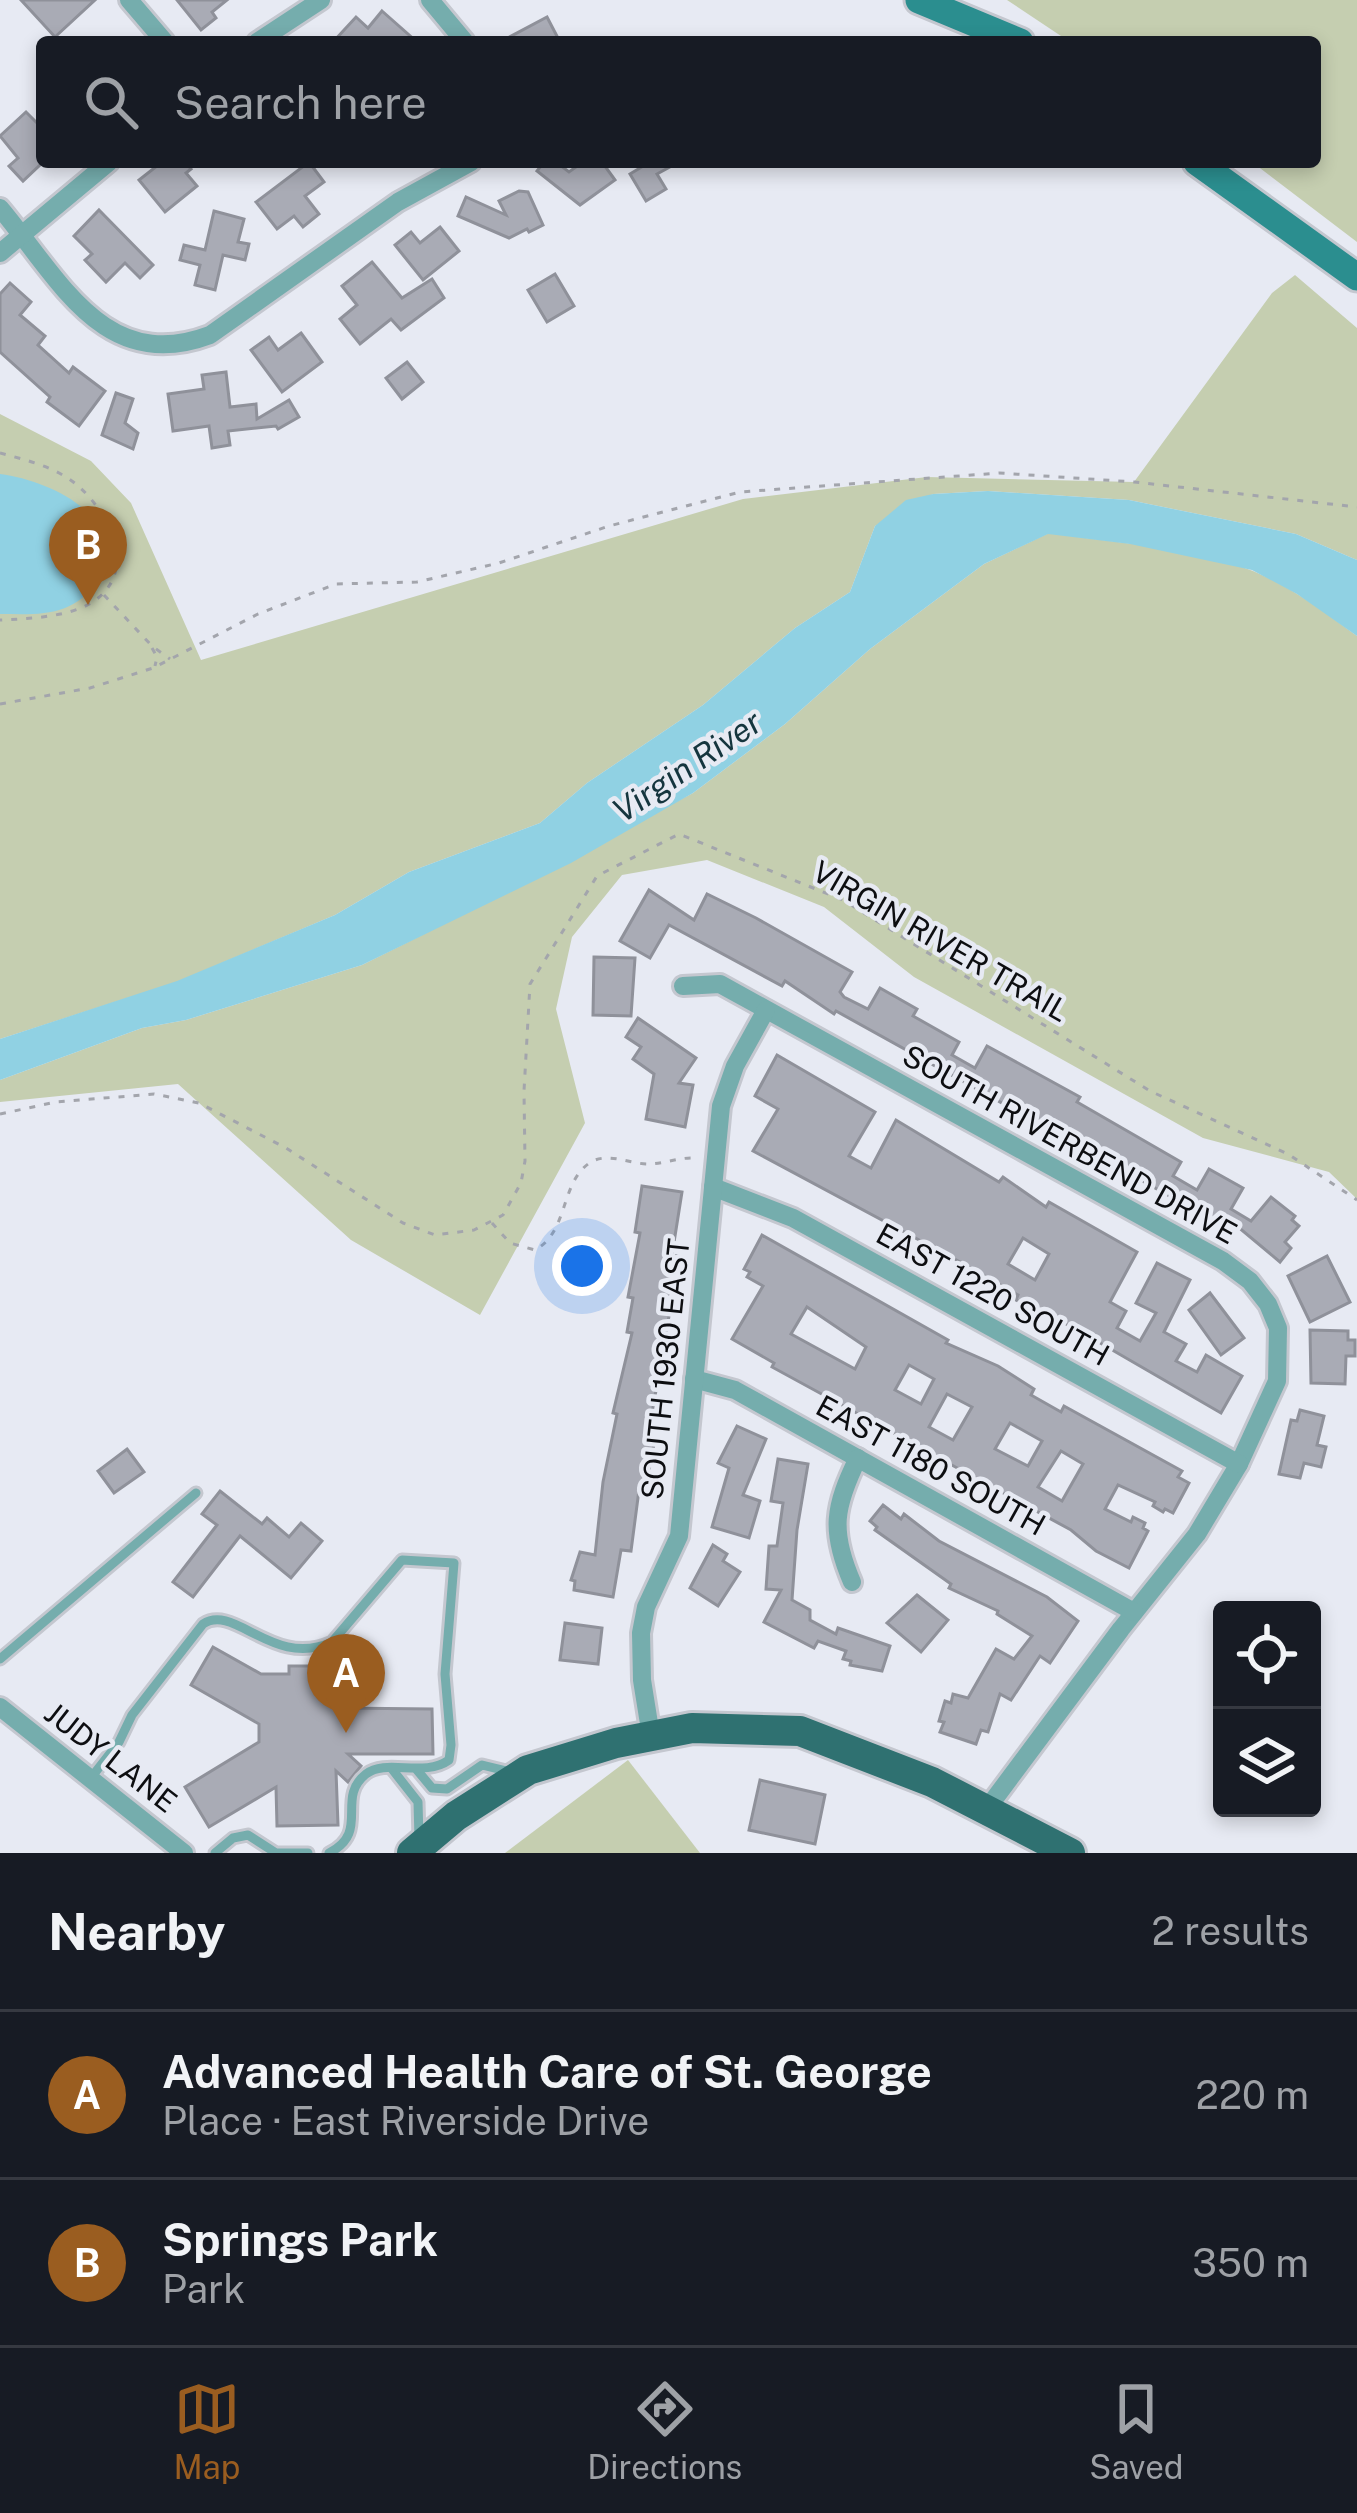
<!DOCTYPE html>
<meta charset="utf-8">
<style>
:root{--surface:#171b24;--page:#20242c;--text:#f1f3f6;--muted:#9ea1a6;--line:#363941;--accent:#9a5d20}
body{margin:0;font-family:"Public Sans",sans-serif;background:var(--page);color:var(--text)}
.controls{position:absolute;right:36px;bottom:36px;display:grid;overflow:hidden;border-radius:12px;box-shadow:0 6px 18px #0003}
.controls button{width:108px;height:108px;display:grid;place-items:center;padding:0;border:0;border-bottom:3px solid var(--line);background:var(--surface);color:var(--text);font:60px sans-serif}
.you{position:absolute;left:582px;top:1266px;width:42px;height:42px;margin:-30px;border:9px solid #fff;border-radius:50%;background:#1a73e8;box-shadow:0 0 0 18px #1a73e833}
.badge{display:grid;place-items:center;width:78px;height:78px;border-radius:50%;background:var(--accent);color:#fff;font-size:39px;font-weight:700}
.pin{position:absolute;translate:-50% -99px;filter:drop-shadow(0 3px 6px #0008)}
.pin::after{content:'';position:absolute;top:63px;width:42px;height:36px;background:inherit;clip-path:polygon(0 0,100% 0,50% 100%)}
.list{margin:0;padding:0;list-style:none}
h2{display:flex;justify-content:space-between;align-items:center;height:156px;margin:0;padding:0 48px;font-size:51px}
h2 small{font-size:39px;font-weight:400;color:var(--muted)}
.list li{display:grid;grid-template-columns:78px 1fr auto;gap:36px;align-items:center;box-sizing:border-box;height:168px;padding:0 48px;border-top:3px solid var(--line)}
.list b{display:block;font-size:45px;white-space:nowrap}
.list p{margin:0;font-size:39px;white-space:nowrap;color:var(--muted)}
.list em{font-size:39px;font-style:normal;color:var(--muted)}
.icon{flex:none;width:66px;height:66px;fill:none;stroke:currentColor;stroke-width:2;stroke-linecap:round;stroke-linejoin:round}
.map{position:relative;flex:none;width:1357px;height:1853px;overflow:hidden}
.search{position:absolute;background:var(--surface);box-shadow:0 6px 18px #0003;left:36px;right:36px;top:36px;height:132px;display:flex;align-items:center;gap:30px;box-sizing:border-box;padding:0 42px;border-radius:12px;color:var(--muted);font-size:45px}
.sheet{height:492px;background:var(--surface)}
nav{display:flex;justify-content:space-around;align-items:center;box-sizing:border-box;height:168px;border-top:3px solid var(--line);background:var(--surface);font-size:33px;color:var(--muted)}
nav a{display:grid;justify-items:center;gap:6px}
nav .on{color:var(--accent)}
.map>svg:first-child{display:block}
.green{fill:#c5ceb0}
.water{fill:#90d1e3}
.building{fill:#a9abb5;stroke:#8f919a;stroke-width:3;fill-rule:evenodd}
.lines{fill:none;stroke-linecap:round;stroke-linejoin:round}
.service-casing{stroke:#c4c7cf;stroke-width:15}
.minor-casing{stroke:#c4c7cf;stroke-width:24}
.secondary-casing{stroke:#c4c7cf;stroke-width:33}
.primary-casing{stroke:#c4c7cf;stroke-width:36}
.path{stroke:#a3a5ac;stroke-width:3;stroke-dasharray:6 9;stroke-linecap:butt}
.service{stroke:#75adad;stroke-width:9}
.minor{stroke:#75adad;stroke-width:18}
.secondary{stroke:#2b8e8f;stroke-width:27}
.primary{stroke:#2f7171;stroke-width:30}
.labels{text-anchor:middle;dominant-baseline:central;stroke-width:9;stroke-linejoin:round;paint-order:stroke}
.street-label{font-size:30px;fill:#0d0e11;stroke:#e7eaf3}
.water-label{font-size:33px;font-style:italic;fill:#15353e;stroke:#e7eaf3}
</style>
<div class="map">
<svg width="1357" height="1853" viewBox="0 0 1357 1853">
<rect width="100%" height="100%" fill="#e7eaf3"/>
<!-- green -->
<g class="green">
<polygon points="1007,0 1357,0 1357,242 1252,162 1315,162 1315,42 1070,42"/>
<polygon points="1295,275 1357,328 1357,560 1296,534 1129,500 988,491 933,494 875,526 850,592 795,628 703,705 587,783 540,823 409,872 335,915 177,982 0,1039 0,414 91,461 131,503 201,660 743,499 927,477 1134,482 1272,293"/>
<path d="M1049 533C1110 542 1196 548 1253 571 1290 586 1325 612 1357 636V1199L1329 1172 1203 1138 914 977 824 907 707 860 622 875 572 937 556 1009 585 1123 480 1315 351 1240 178 1084 0 1102V1080L142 1028 186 1020 362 965 456 918 693 793 785 724 870 649 984 564Z"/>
<polygon points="628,1760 700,1853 505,1853"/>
</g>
<!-- water -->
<g class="water">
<path d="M0 474C31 478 71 493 92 517 120 549 102 593 65 608 45 616 21 614 0 614Z"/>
<polygon points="988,491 1129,500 1296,534 1357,560 1357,636 1297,594 1252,570 1130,544 1048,534 984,564 870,649 785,724 693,793 571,863 362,965 186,1020 142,1028 0,1080 0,1039 177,981 335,915 409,872 540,823 587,783 703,705 795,628 850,592 875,526 906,500 933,494"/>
</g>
<!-- building -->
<g class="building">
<polygon points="21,0 95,0 55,37"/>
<polygon points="177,0 227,0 212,12 216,18 201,30"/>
<polygon points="382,11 417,42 333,42 356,17 368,28"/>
<polygon points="547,17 560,42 500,42"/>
<polygon points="26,112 42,128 42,163 23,181 9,166 18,158 0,136"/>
<polygon points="162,162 185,162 191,169 186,173 197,186 165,212 139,180"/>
<polygon points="309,162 324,182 305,196 319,214 303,227 294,216 277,229 256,202"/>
<polygon points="544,162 556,162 569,172 583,162 602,162 615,180 580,205 537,171"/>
<polygon points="650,162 679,162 657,174 666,189 646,201 630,174"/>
<polygon points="519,191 528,192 543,225 529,232 527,229 509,238 458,216 466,197 506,215 499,201"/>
<polygon points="99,210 153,265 140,278 125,263 106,282 85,260 92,254 74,236"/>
<polygon points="214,211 244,219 238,242 249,244 245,260 223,255 215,290 195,285 200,265 180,260 184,245 205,250"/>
<polygon points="440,227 459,251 423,280 395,245 411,232 420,243"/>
<polygon points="372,262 402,298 432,279 444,298 401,330 391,319 360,344 340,319 357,305 342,286"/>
<polygon points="555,274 574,306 547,322 528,290"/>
<polygon points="10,283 31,302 20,315 45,336 38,345 69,373 73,367 105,391 79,426 47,402 50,397 0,352 0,294"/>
<polygon points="301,333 322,362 282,392 251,350 269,337 278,350"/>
<polygon points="407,362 423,382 402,399 386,378"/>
<polygon points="226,372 230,407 256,404 257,419 289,400 299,417 278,429 276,426 228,431 230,445 212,448 209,426 173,431 168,394 204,389 202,375"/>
<polygon points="116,393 133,399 125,423 138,433 133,449 102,435"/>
<polygon points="649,890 694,920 707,894 756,918 852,972 840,992 844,997 868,1009 880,988 917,1009 913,1016 959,1042 952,1055 975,1068 987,1046 1080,1097 1077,1102 1181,1162 1173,1176 1197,1190 1209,1169 1243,1188 1231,1209 1251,1221 1271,1197 1295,1216 1292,1220 1299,1226 1285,1242 1291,1248 1280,1262 1231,1221 1227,1228 836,1011 834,1014 785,981 782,986 669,925 650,958 620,941"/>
<polygon points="594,957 635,958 631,1016 593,1015"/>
<polygon points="638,1018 696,1058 679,1083 693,1085 685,1127 646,1119 654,1074 633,1059 641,1047 626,1037"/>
<path d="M777 1055 875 1112 849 1156 871 1168 896 1120 999 1182 1003 1177 1046 1207 1049 1202 1137 1252 1110 1302 1126 1311 1117 1328 1140 1341 1156 1313 1136 1303 1157 1263 1190 1280 1164 1332 1186 1344 1176 1361 1197 1372 1206 1355 1242 1376 1221 1413 1076 1329 1016 1300 1018 1295 962 1263 753 1151 778 1109 755 1096ZM1023 1238 1049 1254 1035 1280 1008 1264Z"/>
<polygon points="642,1186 682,1192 672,1255 677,1256 669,1316 647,1442 654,1444 645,1491 639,1490 631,1551 621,1550 613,1597 574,1590 575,1581 571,1580 580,1552 595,1555 603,1482 617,1414 613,1413 632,1333 627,1332 633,1298 628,1297 640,1233 635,1232"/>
<path d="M762 1235 948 1340 946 1343 998 1366 1034 1389 1031 1395 1061 1412 1064 1406 1182 1471 1178 1477 1189 1483 1173 1513 1165 1509 1163 1512 1153 1506 1155 1502 1118 1485 1105 1509 1131 1522 1133 1517 1145 1523 1143 1528 1148 1531 1129 1568 1096 1551 1071 1530 772 1367 774 1363 732 1339 763 1286 747 1277 750 1272 744 1269ZM807 1307 866 1347 855 1369 791 1334ZM909 1365 934 1379 921 1404 895 1390ZM947 1394 972 1407 953 1440 929 1427ZM1010 1423 1042 1441 1028 1466 995 1449ZM1061 1451 1083 1464 1062 1501 1038 1487Z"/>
<polygon points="1327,1256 1350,1302 1310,1322 1288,1276"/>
<polygon points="1210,1293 1244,1338 1221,1355 1189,1310"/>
<polygon points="1310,1330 1348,1331 1348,1340 1355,1340 1355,1356 1346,1356 1345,1384 1311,1383"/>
<polygon points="1300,1410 1324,1416 1317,1445 1326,1447 1321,1467 1304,1463 1300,1478 1279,1474 1291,1420 1297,1421"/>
<polygon points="737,1426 766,1439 743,1495 760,1501 749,1538 712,1527 729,1468 718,1463"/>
<polygon points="127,1449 144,1472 114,1493 98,1471"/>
<polygon points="778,1459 808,1464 797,1530 792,1600 810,1610 810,1620 836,1634 838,1628 890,1646 882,1671 850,1665 851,1661 843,1659 846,1651 818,1641 814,1648 764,1622 781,1590 766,1589 769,1546 777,1546 783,1503 771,1501"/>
<polygon points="220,1491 262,1524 267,1518 289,1537 301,1523 322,1541 291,1578 240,1536 193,1597 173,1582 217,1525 202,1514"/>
<polygon points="883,1505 901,1519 904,1514 939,1541 1047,1597 1078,1621 1050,1663 1040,1656 1011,1700 1000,1694 988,1732 981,1730 976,1744 940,1732 944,1722 939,1721 945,1701 951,1703 953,1694 968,1698 996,1649 1014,1659 1032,1636 997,1614 998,1611 949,1588 951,1584 875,1530 877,1527 870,1521"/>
<polygon points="713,1545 727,1554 723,1561 740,1572 718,1606 690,1588"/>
<polygon points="917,1595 948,1620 921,1652 887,1623"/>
<polygon points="565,1623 602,1628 598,1664 560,1660"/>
<polygon points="213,1647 261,1674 289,1674 289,1666 321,1666 321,1672 340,1672 340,1708 432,1709 433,1754 348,1754 361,1766 348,1782 336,1771 338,1825 277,1826 276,1787 209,1827 185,1787 259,1742 259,1724 191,1685"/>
<polygon points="760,1780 825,1795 815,1844 749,1830"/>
</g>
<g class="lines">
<defs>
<g id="service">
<polyline points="0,1659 196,1493"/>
<polyline points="392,1769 418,1802 419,1838"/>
<polyline points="417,1770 432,1788 447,1789 482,1765 510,1772"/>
<path d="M90 1779 119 1742 132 1715 203 1624C235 1603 273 1669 332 1642L402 1560 454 1563 445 1674 451 1745 449 1760C424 1778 386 1758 366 1774 335 1798 371 1832 329 1853"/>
<polyline points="215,1853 233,1838 248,1835 276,1853 308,1853"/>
</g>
<g id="minor">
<polyline points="129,0 165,42"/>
<polyline points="430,0 465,42"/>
<polyline points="257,42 321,0"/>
<path d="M0 208C59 278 104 375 210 335L398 202 471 162"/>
<polyline points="0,253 109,162"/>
<polyline points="683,986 720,984 1223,1261 1250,1281 1268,1304 1278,1328 1277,1381 1239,1464 1197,1534 1121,1629 986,1810"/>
<polyline points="713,1187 793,1218 1239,1464"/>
<polyline points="694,1379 735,1390 1134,1612"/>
<path d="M852 1582C830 1531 834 1507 858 1458"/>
<polyline points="0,1707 184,1853"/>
<polyline points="651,1736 642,1680 641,1633 646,1607 679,1536 721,1106 735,1066 766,1010"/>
</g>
<g id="secondary">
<polyline points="919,0 1020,42"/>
<polyline points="1197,162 1357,277"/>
</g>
<polyline id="primary" points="412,1853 456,1816 528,1770 616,1743 692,1728 800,1731 932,1782 1070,1853"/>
</defs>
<!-- service casing -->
<use href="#service" class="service-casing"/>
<!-- minor casing -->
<use href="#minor" class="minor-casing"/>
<!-- secondary casing -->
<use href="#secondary" class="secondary-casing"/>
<!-- primary casing -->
<use href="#primary" class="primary-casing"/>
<!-- path -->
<g class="path">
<path d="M0 453C26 460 56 467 77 485 110 513 140 573 91 603 68 617 27 619 0 620"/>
<polyline points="104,595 152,646 170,659"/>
<polyline points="152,648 157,657 155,666"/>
<polyline points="0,704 90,688 153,668 258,614 336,584 417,582 499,563 609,526 740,492 999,473 1134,482 1357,507"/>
<polyline points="0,1114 56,1102 154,1094 199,1103 286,1148 403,1223 435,1235 474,1230 503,1215 521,1183 525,1161 524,1091 530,984 597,876 679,834 843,900 1150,1091 1288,1154 1357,1200"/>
<path d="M492 1223 510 1243 535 1250C569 1232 560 1181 591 1162 608 1152 630 1164 648 1164 664 1164 679 1157 696 1158"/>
</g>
<!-- service -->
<use href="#service" class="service"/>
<!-- minor -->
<use href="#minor" class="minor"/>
<!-- secondary -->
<use href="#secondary" class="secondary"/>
<!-- primary -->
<use href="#primary" class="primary"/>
</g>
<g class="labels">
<!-- street labels -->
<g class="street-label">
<text transform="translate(941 941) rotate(30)">VIRGIN RIVER TRAIL</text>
<text transform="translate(1070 1144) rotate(29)">SOUTH RIVERBEND DRIVE</text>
<text transform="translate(993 1294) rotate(29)">EAST 1220 SOUTH</text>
<text transform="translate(665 1369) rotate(-84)">SOUTH 1930 EAST</text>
<text transform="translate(931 1465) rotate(29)">EAST 1180 SOUTH</text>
<text transform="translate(111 1757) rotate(38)">JUDY LANE</text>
</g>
<!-- water labels -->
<g class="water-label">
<text transform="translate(687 766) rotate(-34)">Virgin River</text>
</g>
</g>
</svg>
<div class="controls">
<button><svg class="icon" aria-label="locate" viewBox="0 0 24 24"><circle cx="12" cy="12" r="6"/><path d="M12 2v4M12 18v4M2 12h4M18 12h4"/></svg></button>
<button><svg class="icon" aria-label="layers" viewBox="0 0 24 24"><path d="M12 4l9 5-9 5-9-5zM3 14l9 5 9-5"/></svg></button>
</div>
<div class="you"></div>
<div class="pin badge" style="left:346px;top:1733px">A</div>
<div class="pin badge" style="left:88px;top:605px">B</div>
<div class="search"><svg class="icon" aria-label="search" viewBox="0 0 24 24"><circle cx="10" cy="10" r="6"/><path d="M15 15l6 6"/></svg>Search here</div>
</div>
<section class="sheet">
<h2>Nearby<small>2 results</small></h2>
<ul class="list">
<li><span class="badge">A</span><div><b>Advanced Health Care of St. George</b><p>Place · East Riverside Drive</p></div><em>220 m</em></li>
<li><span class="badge">B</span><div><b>Springs Park</b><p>Park</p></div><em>350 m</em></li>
</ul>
</section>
<nav>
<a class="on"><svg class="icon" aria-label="map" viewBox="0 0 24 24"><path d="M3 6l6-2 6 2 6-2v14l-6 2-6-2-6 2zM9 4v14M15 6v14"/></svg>Map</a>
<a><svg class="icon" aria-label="directions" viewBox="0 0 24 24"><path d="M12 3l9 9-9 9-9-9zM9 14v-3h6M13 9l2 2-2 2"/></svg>Directions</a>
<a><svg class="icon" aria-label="saved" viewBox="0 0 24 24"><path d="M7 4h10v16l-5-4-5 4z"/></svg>Saved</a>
</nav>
